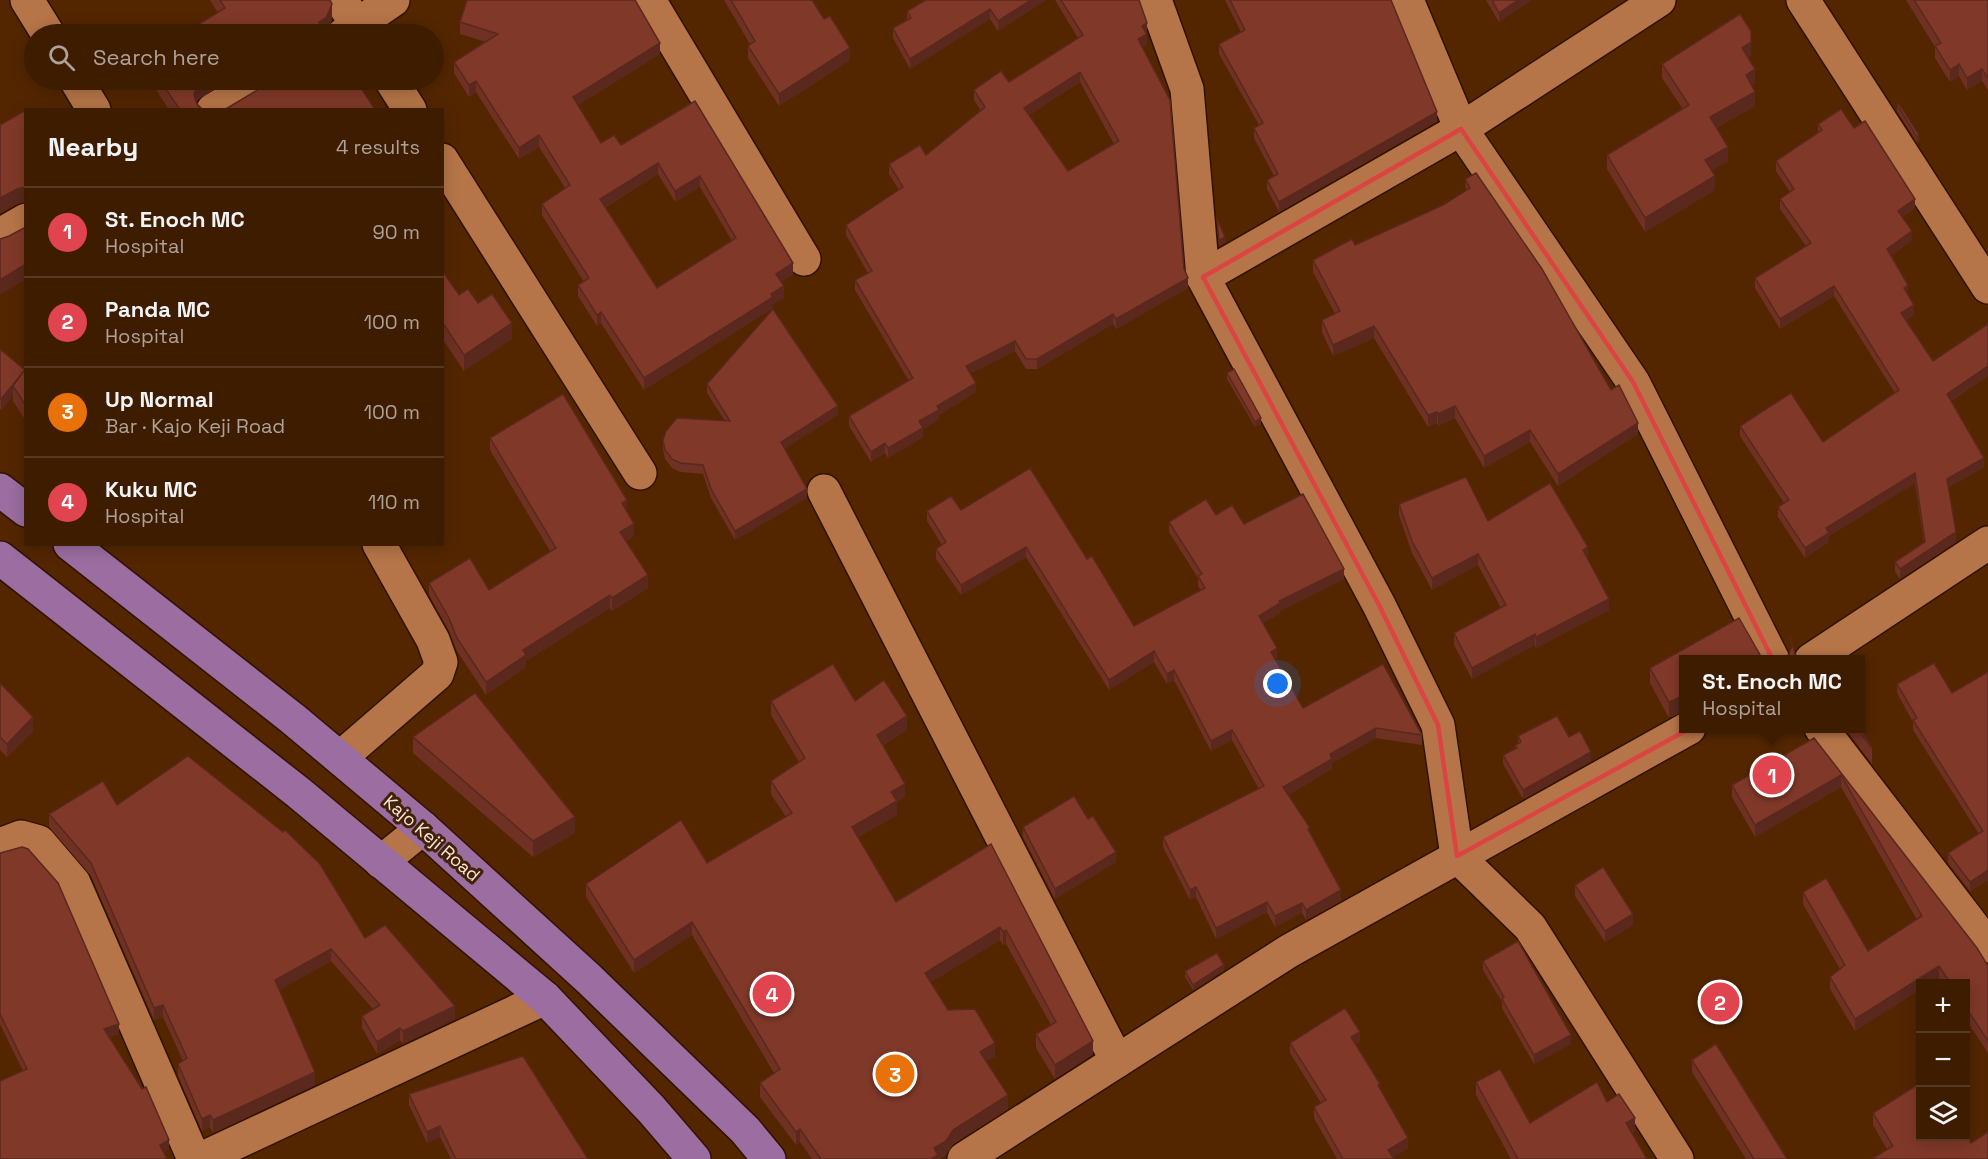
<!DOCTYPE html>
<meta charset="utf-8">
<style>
:root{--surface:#3e1c00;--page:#45250a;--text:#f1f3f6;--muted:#ada199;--line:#573a22;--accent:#b45309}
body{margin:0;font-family:"Space Grotesk",sans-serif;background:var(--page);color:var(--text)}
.controls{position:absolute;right:18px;bottom:18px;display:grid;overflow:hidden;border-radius:0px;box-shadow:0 3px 15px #0003}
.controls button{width:54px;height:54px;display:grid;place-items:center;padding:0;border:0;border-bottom:2px solid var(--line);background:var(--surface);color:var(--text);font:30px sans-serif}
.you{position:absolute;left:1278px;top:684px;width:21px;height:21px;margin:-15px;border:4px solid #fff;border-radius:50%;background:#1a73e8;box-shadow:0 0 0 9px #1a73e833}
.badge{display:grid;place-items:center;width:39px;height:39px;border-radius:50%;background:var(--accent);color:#fff;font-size:20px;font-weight:700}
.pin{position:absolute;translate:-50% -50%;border:3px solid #fff;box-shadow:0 2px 6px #0006}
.popup{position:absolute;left:1679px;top:655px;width:186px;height:78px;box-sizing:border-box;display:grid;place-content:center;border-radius:0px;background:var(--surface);filter:drop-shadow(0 2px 4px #0005);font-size:20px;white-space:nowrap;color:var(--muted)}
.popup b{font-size:22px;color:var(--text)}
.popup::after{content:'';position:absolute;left:50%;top:100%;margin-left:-12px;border:12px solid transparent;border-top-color:var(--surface)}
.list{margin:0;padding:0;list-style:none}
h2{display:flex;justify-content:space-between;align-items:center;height:78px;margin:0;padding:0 24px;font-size:26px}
h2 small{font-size:20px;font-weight:400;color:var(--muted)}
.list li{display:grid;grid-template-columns:39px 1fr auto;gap:18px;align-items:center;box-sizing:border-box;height:90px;padding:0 24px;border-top:2px solid var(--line)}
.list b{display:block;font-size:22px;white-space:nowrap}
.list p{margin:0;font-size:20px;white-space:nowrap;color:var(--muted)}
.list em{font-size:20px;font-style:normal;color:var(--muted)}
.icon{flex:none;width:33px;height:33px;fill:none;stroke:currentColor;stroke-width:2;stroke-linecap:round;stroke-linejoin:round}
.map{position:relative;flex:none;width:1988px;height:1159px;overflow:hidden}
.search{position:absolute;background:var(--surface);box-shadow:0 3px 15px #0003;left:24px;top:24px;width:420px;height:66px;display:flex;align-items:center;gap:15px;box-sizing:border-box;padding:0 21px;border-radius:33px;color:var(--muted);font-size:22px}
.panel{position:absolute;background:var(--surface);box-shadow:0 3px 15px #0003;left:24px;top:108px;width:420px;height:438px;border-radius:0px}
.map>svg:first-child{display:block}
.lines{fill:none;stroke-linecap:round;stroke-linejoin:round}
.minor-casing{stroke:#301200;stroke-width:36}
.major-casing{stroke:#301200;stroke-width:36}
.minor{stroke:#b67548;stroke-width:33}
.major{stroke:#9b6da0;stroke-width:33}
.wall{fill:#6e3123;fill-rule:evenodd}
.shaded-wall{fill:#5a281d}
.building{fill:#803929;stroke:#5a281d;stroke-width:1.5;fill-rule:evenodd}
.marked{fill:none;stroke:#dc4442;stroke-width:4.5;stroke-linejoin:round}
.labels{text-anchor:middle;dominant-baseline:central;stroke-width:6;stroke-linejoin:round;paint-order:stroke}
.street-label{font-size:18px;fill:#fce6d8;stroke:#412108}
</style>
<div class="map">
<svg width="1988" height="1159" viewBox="0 0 1988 1159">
<rect width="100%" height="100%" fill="#532600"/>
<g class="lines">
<defs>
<g id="minor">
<polyline points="27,0 48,34"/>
<polyline points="341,0 363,34"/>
<polyline points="649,0 804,259"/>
<polyline points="1155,0 1187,89 1203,277 1379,605 1438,725 1457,856 1530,927 1677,1159"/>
<polyline points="1407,0 1461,129 1633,382 1773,660"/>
<polyline points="1803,0 1988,287"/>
<polyline points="344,34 393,0"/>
<polyline points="76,80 94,110"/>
<polyline points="391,80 410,110"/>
<polyline points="213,110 264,80"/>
<polyline points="442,160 640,473"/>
<polyline points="0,235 26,220"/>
<polyline points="1203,277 1461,129 1659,0"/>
<polyline points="824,491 1117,1061"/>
<polyline points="1811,660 1988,543"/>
<polyline points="1821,728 1988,946"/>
<polyline points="340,758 437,674 441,662 433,640 379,544"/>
<polyline points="0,845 21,837 39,842 74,883 194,1159"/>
<polyline points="381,862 423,828"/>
<polyline points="201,1159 545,998"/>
<polyline points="964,1159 1289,951 1689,728"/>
</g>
<g id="major">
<polyline points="0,490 26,510"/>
<polyline points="70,544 293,719 423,828 589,979 745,1130 769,1159"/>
<polyline points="0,558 299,793 545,998 651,1109 694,1159"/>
</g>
</defs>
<!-- minor casing -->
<use href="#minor" class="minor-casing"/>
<!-- major casing -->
<use href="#major" class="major-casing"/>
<!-- minor -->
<use href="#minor" class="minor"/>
<!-- major -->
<use href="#major" class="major"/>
</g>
<!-- wall -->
<g class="wall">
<polygon points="210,0 330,0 332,20 326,34 218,13"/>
<polygon points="724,0 812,0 850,60 779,106 748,58 748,46 750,44"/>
<polygon points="926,0 1046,0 998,31 990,19 910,69 893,38 893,28 907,20 907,11"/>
<path d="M1055 0H1139L1147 33V44L1142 47 1188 288 1116 329 1113 324 1037 369H1026L1015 351 971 373 976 392 939 415V419L923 429V437L888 458 885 453 871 462 849 426V416L909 381 855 290V280L868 273 846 235V225L899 190 889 174V164L926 155 981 111 974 100V90L1009 82 1078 38ZM1080 82 1114 144 1068 171 1029 115Z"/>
<polygon points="1225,0 1391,0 1437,121 1279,212 1267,189 1267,180 1274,176 1254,138 1254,128 1259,125 1219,54 1219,44 1241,32"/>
<polygon points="1486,0 1531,0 1499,22"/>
<polygon points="1906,0 1988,0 1988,90 1982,81 1967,90 1959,76 1950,82 1935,58 1935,47"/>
<path d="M460 22 660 54 578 105 601 143 621 145 695 101 793 274 781 282 784 298 773 304V308L644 390 601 323 597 326 578 296V285L584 282 542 215V204L565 188 539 147 519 159 476 92 469 97 454 73V62L486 42 460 34ZM658 174 675 202 700 187 732 241 657 288 606 207Z"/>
<polygon points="1751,56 1748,58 1755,83 1751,85 1755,106 1716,128 1728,161 1712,170 1715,190 1645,232 1607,169 1607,155 1683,109 1662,78 1662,64"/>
<polygon points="150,80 230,80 197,100 197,104 203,110 169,110"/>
<polygon points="1899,104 1919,141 1917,142 1897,111 1897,105"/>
<polygon points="1818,124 1854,128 1915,208 1902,217 1912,240 1891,256 1908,294 1914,315 1906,320 1933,361 1988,376 1951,401 1984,467 1949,487 1956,542 1900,579 1895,572 1895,562 1924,543 1915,483 1829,536 1829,542 1805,558 1778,517 1778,507 1784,503 1740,436 1740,426 1823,442 1895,393 1834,296 1780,329 1755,288 1755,278 1806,246 1780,209 1780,199 1790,192 1776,171 1776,161 1818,133"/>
<polygon points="1465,179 1611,390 1638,434 1558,486 1530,442 1484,468 1455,418 1438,426 1437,423 1428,427 1374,338 1333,356 1322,332 1322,320 1335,314 1313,272 1313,260 1355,245 1443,205 1466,191"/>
<polygon points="442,270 459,295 478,303 512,339 464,371 442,338"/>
<polygon points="0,349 25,370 26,368 26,421 13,401 13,395 1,410 0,409"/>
<polygon points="1227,373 1261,424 1255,427 1227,379"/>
<polygon points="707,384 838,415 785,448 807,498 735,540 711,498 703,474 680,472 672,468 665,459 663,449 663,440 725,421 707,393"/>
<polygon points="490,438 627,511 634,536 626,541 648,588 612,611 610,608 526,661 526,667 486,695 457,651 449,631 429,595 429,583 489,590 550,551 490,450"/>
<polygon points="1399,504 1488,521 1588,559 1609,610 1536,648 1535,645 1472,679 1454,645 1454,633 1501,608 1478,565 1432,590 1412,553 1399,515"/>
<polygon points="961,510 1087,559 1134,626 1201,591 1198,586 1198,578 1169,532 1169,522 1216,515 1244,524 1344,579 1280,611 1280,613 1263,623 1277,658 1275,659 1303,708 1422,735 1422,745 1376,738 1332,763 1332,769 1288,795 1310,833 1341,901 1306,920 1302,913 1275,927 1267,912 1216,939 1196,897 1190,900 1163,847 1163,837 1259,789 1232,740 1211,751 1174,680 1167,684 1154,662 1109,690 1026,557 961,595 936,559 936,549 942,545 927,521 927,511"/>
<polygon points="1683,660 1669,718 1650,683 1650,668"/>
<polygon points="1988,672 1988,880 1970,891 1948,863 1948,853 1979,834 1913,730 1913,722 1897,693 1897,684 1952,693"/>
<polygon points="0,683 33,731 7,757 0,750"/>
<polygon points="771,701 855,701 907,730 883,745 905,797 897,802 897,815 858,837 896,902 991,844 1093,1054 1055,1079 1036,1048 1036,1034 1051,1025 1006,944 1003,945 1000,940 931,982 948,1010 995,1056 986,1061 1008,1109 953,1144 946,1155 939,1159 812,1159 800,1142 796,1145 760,1097 760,1083 774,1073 692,935 634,973 586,897 586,884 707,863 786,817 771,794 771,781 799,762 771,715"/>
<polygon points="1847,729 1860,729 1872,748 1872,764 1847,731"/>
<polygon points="1518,736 1569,737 1591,761 1523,799 1503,764 1503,755 1515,748 1515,745 1518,743"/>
<polygon points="413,737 575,833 533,857 413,753"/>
<polygon points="1814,738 1988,966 1988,1053 1965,1018 1965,984 1943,984 1939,978 1931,984 1920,984 1855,1031 1830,989 1830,977 1840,969 1803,904 1803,892 1868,951 1917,920 1841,787 1755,837 1732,797 1732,785"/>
<polygon points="117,805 365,938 455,1019 403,1044 400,1040 377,1054 362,1028 362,1016 373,1009 331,961 279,990 315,1085 213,1133 210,1127 202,1131 178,1076 178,1064 183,1061 163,1017 154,1020 91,876 49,827 49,814"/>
<polygon points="1088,819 1116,862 1055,899 1023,837 1023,827"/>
<polygon points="0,853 119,1034 109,1037 169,1149 164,1152 23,1071 0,1024"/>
<polygon points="1575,885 1633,925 1605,942 1575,896"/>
<polygon points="1483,961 1571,1044 1534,1064 1502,1008 1502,1002 1483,970"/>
<polygon points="1224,970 1193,990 1185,977 1185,971"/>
<polygon points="1360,1042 1356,1045 1380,1089 1408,1148 1393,1157 1394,1159 1337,1159 1314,1118 1314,1107 1321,1103 1290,1053 1290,1043"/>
<polygon points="1692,1060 1787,1159 1746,1159 1692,1072"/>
<polygon points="1476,1082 1530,1123 1607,1102 1635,1131 1632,1133 1647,1159 1511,1159 1476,1095"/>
<polygon points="409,1094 588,1159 451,1159 440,1137 427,1143 409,1105"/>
<polygon points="1873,1113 1971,1143 1988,1159 1887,1149 1873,1125"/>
</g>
<!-- shaded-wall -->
<g class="shaded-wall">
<polygon points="1031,0 1046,0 998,31 998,21"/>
<polygon points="1518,0 1531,0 1499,22 1499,13"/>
<polygon points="332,4 332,20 326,34 319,22"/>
<polygon points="990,9 990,19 910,69 910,59"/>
<polygon points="1147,23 1147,33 1142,36 1142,26"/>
<polygon points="1147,34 1147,44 1138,49 1138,39"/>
<polygon points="1751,42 1751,56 1742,62 1742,48"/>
<polygon points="660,43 660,54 573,108 573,97"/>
<polygon points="850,48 850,60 779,106 779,94"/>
<polygon points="1959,64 1959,76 1950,82 1950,70"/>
<polygon points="1755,69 1755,83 1746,89 1746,75"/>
<polygon points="1982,69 1982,81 1967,90 1967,78"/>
<polygon points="1080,72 1080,82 1024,118 1024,108"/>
<polygon points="205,80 230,80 197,100 195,110 194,95 197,84"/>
<polygon points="476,81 476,92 469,97 469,85"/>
<polygon points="1755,92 1755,106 1710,131 1710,117"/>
<polygon points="1437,112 1437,121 1279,212 1279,202"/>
<polygon points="539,135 539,147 519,159 519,148"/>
<polygon points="1919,135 1919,141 1917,142 1917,137"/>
<polygon points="1728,147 1728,161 1705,174 1705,160"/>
<polygon points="658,163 658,174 600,210 600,199"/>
<polygon points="700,176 700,187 675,202 675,191"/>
<polygon points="1715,176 1715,190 1645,232 1645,218"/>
<polygon points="26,187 26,202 17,204 0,213 0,198 17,189"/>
<polygon points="1915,199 1915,208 1898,220 1898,211"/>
<polygon points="1912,231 1912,240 1887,259 1887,249"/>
<polygon points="1225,237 1225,243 1219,246 1219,240"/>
<polygon points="793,263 793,274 776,286 776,274"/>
<polygon points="26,264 26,279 0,295 0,280"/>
<polygon points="1188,278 1188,288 1116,329 1116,319"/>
<polygon points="1908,285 1908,294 1904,297 1904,288"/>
<polygon points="784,286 784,298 773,304 773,308 644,390 644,378"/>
<polygon points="1834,286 1834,296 1780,329 1780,319"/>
<polygon points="1914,305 1914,315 1901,322 1901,313"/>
<polygon points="601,312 601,323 597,326 597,315"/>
<polygon points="1113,314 1113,324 1037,369 1037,359"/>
<polygon points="512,323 512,339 464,371 464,355"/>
<polygon points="1374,326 1374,338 1333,356 1333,345"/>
<polygon points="1015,341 1015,351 966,375 966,366"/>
<polygon points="1988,366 1988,376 1947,403 1947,394"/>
<polygon points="25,370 13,386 13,395 1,410 1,399"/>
<polygon points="976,383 976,392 939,415 939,419 923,429 923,437 888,458 888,448 919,421 937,406"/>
<polygon points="838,406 838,415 781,451 781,442"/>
<polygon points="1455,406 1455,418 1438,426 1438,414"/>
<polygon points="1437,412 1437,423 1428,427 1428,415"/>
<polygon points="1261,418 1261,424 1255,427 1255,422"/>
<polygon points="1638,423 1638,434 1558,486 1558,474"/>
<polygon points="1530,430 1530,442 1484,468 1484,456"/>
<polygon points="885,443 885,453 871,462 871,452"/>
<polygon points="1984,458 1984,467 1947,488 1947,479"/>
<polygon points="1915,473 1915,483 1829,536 1829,542 1805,558 1805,548 1826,528"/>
<polygon points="807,489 807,498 735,540 735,531"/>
<polygon points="627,500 627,513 622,503"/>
<polygon points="634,524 634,536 620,544 620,532"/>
<polygon points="1956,532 1956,542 1900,579 1900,569"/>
<polygon points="1026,547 1026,557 961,595 961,585"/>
<polygon points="1588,547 1588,559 1583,550"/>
<polygon points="1478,554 1478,565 1432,590 1432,578"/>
<polygon points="1344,569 1344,579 1280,611 1280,613 1259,626 1259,616 1279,601"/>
<polygon points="648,575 648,588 612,611 612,598"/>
<polygon points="610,595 610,608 526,661 526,667 486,695 486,682 523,650"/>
<polygon points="1609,599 1609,610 1536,648 1536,637"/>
<polygon points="1535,634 1535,645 1472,679 1472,668"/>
<polygon points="1277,648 1277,658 1271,662 1271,652"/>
<polygon points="1154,651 1154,662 1109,690 1109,680"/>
<polygon points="1174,670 1174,680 1167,684 1167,674"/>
<polygon points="1683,696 1683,712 1669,718 1669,702"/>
<polygon points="907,716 907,730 877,748 877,735"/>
<polygon points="33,717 33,731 7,757 7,744"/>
<polygon points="1376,728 1376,738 1332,763 1332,769 1283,798 1283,787 1330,754"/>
<polygon points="1232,730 1232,740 1211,751 1211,741"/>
<polygon points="1591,752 1591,761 1523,799 1523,790"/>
<polygon points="1841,775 1841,787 1755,837 1755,825"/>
<polygon points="905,784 905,797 897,802 897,815 852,840 852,827 891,792"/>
<polygon points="575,817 575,833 533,857 533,841"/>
<polygon points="1116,852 1116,862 1055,899 1055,889"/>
<polygon points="1988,870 1988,880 1970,891 1970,882"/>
<polygon points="1196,887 1196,897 1190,900 1190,890"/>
<polygon points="1341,890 1341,901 1306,920 1306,910"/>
<polygon points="1267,902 1267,912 1216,939 1216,928"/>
<polygon points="1302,903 1302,913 1275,927 1275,916"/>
<polygon points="1633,914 1633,925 1605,942 1605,931"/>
<polygon points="692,922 692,935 634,973 634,960"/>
<polygon points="1000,927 1000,940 925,986 925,973"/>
<polygon points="1006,930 1006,944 1003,945 1003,932"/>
<polygon points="331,949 331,961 275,993 275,980"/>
<polygon points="1224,965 1224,970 1193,990 1193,985"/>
<polygon points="1939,966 1939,978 1931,984 1920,984 1920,990 1855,1031 1855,1019"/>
<polygon points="163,1005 163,1017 154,1020 154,1008"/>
<polygon points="455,1006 455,1019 403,1044 403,1031"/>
<polygon points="119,1024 119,1034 104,1039 104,1029"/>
<polygon points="400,1028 400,1040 377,1054 377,1042"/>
<polygon points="1360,1032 1360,1042 1351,1048 1351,1037"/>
<polygon points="1571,1035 1571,1044 1534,1064 1534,1055"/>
<polygon points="1093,1041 1093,1054 1055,1079 1055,1065"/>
<polygon points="995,1043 995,1056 980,1065 980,1052"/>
<polygon points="315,1072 315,1085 213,1133 213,1120"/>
<polygon points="1008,1095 1008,1109 953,1144 946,1155 939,1159 931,1159 934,1148 953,1130"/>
<polygon points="210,1115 210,1127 202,1131 202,1119"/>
<polygon points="1635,1118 1635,1131 1626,1137 1626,1123"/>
<polygon points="440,1126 440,1137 427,1143 427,1132"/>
<polygon points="800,1129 800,1142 796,1145 796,1132"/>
<polygon points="1408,1138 1408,1148 1390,1159 1388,1150"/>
<polygon points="169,1140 169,1149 160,1154 160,1145"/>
</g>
<!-- building -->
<g class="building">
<polygon points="220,0 330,0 332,4 326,18 319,22 326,34 183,34 225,8"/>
<path d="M467 0H635L660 43 573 97 601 143 614 135 621 145 695 101 793 263 776 274 784 286 771 294 773 297 644 378 601 312 597 315 578 285 589 278 542 204 570 185 539 135 519 148 476 81 469 85 454 62 498 34 460 22ZM658 163 675 191 700 176 736 238 657 288 600 199Z"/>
<polygon points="731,0 812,0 824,19 830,16 850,48 779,94 748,46 755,41"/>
<polygon points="926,0 1031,0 998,21 990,9 910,59 893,28 911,18 907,11"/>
<path d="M1061 0H1139L1147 23 1142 26 1147 34 1138 39 1170 100 1184 269 1188 278 1116 319 1113 314 1037 359H1026L1015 341 966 366 976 383 937 406 939 410 919 421 923 428 888 448 885 443 871 452 849 416 913 378 855 280 872 271 846 225 903 187 889 164 920 145 926 155 985 107 974 90 1001 71 1009 82 1083 35ZM1080 72 1119 141 1068 171 1024 108Z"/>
<polygon points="1230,0 1391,0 1437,112 1279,202 1267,180 1278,174 1254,128 1263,123 1219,44 1245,30"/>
<polygon points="1492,0 1518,0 1499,13"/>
<polygon points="1914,0 1988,0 1988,78 1982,69 1967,78 1959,64 1950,70 1935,46 1941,43"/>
<polygon points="1740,14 1751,31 1751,42 1742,48 1755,69 1746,75 1755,92 1710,117 1728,147 1705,160 1715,176 1645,218 1607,155 1689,105 1662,64"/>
<polygon points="160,80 205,80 197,84 194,95 197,104 203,110 180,110"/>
<polygon points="274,80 356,80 374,108 371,110 224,110"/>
<polygon points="1899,104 1919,135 1917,137 1897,105"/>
<polygon points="1841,109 1854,128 1865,121 1915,199 1898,211 1912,231 1887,249 1908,285 1904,288 1914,305 1901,313 1933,361 1988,324 1988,366 1947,394 1984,458 1947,479 1956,532 1900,569 1895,562 1925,542 1915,473 1826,528 1829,533 1805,548 1778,507 1789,500 1740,426 1791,393 1823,442 1899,390 1834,286 1780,319 1755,278 1811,243 1780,199 1794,189 1776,161 1822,130 1818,124"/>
<polygon points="26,110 26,187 17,189 0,198 0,125"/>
<polygon points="1476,173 1542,269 1611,390 1619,385 1638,423 1558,474 1530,430 1484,456 1455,406 1438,414 1437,412 1428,415 1374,326 1333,345 1322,320 1340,311 1313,260 1352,239 1355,245 1443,205 1470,188 1465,179"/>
<polygon points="1217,219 1225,237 1219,240"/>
<polygon points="26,227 26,264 0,280 0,239 9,236"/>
<polygon points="442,270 459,295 468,289 478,303 492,294 512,323 464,355 442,322"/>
<polygon points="773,309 838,406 781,442 807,489 735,531 711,489 703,465 680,463 672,459 665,450 663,440 666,431 677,418 730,421 707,384"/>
<polygon points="0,349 25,370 1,399 0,398"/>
<polygon points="26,368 26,406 13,386"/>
<polygon points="1234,369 1261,418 1255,422 1227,373"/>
<polygon points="563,394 627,500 622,503 634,524 620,532 648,575 612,598 610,595 523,650 526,655 486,682 457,638 449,618 429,583 470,558 489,590 556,548 490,438"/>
<polygon points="1030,468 1087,559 1092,556 1134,626 1205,588 1198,576 1202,574 1169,522 1206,499 1216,515 1232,505 1244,524 1303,494 1344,569 1279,601 1280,603 1259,616 1277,648 1271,652 1303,708 1383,664 1422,735 1376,728 1330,754 1332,759 1283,787 1310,828 1308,829 1341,890 1306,910 1302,903 1275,916 1267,902 1216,928 1196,887 1190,890 1163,837 1264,786 1232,730 1211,741 1174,670 1167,674 1154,651 1109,680 1026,547 961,585 936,549 946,542 927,511 951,496 961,510"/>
<polygon points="1466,477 1488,521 1550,483 1588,547 1583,550 1609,599 1536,637 1535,634 1472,668 1454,633 1506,605 1478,554 1432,578 1412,541 1399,504"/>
<polygon points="1739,618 1763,660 1683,660 1683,696 1669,702 1650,668"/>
<polygon points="1790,637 1795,654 1801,660 1783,660 1789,654 1792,646"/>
<polygon points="1934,663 1952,693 1988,672 1988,870 1970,882 1948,853 1983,831 1913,720 1917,718 1897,684"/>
<polygon points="833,664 855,701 884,680 907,716 877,735 905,784 891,792 897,801 852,827 896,902 991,844 1093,1041 1055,1065 1036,1034 1056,1022 1006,930 1003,932 1000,927 925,973 948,1010 975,1009 995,1043 980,1052 1008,1095 953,1130 946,1141 934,1148 938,1155 931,1159 821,1159 800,1129 796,1132 760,1083 780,1069 692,922 634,960 586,884 681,820 707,863 792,813 771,781 805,758 771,701"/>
<polygon points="0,683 33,717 7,744 0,737"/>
<polygon points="475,693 575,817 533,841 413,737"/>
<polygon points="1557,716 1569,737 1580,731 1591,752 1523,790 1503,755 1517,748 1515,745 1521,742 1518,736"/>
<polygon points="1860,728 1872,748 1857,729 1860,729"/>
<polygon points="1814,738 1977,948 1988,966 1988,1041 1965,1006 1965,984 1951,984 1939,966 1855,1019 1830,977 1845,965 1803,892 1826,878 1868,951 1922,916 1841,775 1755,825 1732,785"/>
<polygon points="188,756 283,832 285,830 320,864 365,938 385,925 455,1006 403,1031 400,1028 377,1042 362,1016 380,1005 331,949 275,980 315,1072 213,1120 210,1115 202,1119 178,1064 187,1058 163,1005 154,1008 91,863 49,814 103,781 117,805"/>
<polygon points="1074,796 1088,819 1093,816 1116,852 1055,889 1023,827"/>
<polygon points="22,847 28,849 58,883 119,1024 104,1029 142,1089 146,1087 169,1140 160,1145 167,1159 0,1159 0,1081 27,1069 0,1014 0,853"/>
<polygon points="1603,867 1633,914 1605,931 1575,885"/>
<polygon points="1518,941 1571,1035 1534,1055 1502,999 1504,997 1483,961"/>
<polygon points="1217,953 1224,965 1193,985 1185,971"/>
<polygon points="1345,1008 1360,1032 1351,1037 1380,1084 1378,1085 1408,1138 1388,1150 1394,1159 1343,1159 1314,1107 1326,1100 1290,1043"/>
<polygon points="1716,1044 1787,1159 1754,1159 1692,1060"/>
<polygon points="523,1056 588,1159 456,1159 440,1126 427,1132 409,1094"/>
<polygon points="1500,1069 1530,1123 1597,1082 1607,1102 1619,1094 1635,1118 1626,1123 1647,1159 1518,1159 1476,1082"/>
<polygon points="1920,1083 1920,1137 1965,1137 1965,1134 1971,1143 1988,1132 1988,1159 1872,1159 1893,1146 1873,1113"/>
</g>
<!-- marked area -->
<path class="marked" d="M1461 129 1633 382 1782 678 1457 856 1438 725 1379 605 1203 277Z"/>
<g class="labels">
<!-- street labels -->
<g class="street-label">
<text transform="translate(432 838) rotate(41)">Kajo Keji Road</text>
</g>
</g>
</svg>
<div class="controls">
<button>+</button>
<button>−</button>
<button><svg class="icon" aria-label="layers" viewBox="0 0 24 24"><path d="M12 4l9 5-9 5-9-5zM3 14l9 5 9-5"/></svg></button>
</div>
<div class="you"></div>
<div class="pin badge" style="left:1772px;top:775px;background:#e0444e">1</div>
<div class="popup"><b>St. Enoch MC</b>Hospital</div>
<div class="pin badge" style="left:1720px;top:1002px;background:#e0444e">2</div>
<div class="pin badge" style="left:895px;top:1074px;background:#e8710a">3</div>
<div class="pin badge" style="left:772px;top:994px;background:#e0444e">4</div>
<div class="search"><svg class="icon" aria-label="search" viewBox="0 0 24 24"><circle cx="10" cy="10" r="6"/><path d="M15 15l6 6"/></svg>Search here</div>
<section class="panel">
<h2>Nearby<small>4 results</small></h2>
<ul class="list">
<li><span class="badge" style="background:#e0444e">1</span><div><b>St. Enoch MC</b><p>Hospital</p></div><em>90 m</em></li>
<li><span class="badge" style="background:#e0444e">2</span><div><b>Panda MC</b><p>Hospital</p></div><em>100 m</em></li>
<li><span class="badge" style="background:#e8710a">3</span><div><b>Up Normal</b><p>Bar · Kajo Keji Road</p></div><em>100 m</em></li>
<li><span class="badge" style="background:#e0444e">4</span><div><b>Kuku MC</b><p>Hospital</p></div><em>110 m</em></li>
</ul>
</section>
</div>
